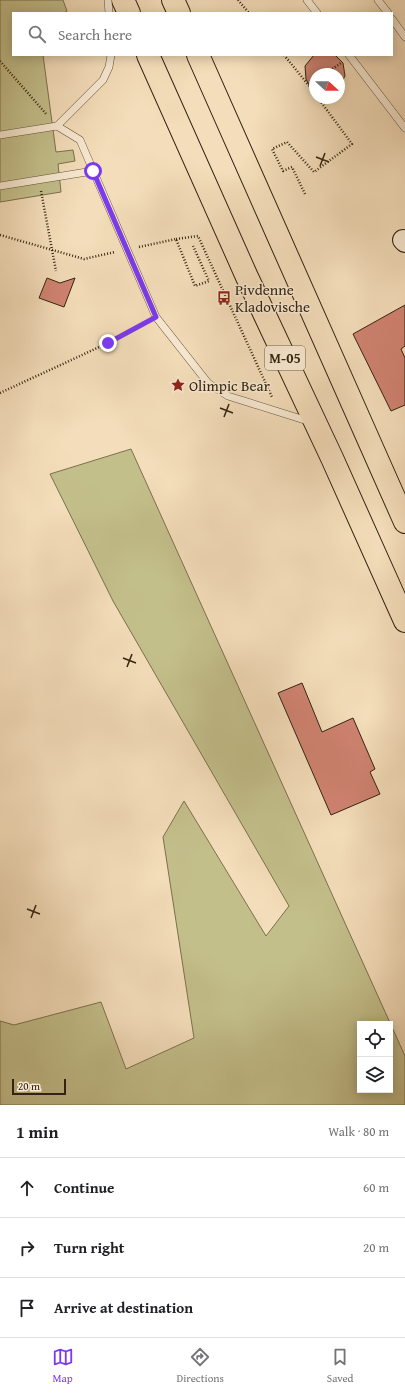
<!DOCTYPE html>
<meta charset="utf-8">
<style>
:root{--surface:#fff;--page:#f2f2f2;--text:#202124;--muted:#757577;--line:#e0e0e0;--accent:#7c3aed}
body{margin:0;font-family:"Gentium Book Plus",serif;background:var(--page);color:var(--text)}
.controls{position:absolute;right:12px;bottom:12px;display:grid;overflow:hidden;border-radius:0px;box-shadow:0 2px 10px #0003}
.controls button{width:36px;height:36px;display:grid;place-items:center;padding:0;border:0;border-bottom:1px solid var(--line);background:var(--surface);color:var(--text);font:20px sans-serif}
.compass{position:absolute;left:309px;top:68px;width:36px;height:36px;border-radius:50%;background:var(--surface);box-shadow:0 2px 10px #0003;rotate:111deg}
.scale{position:absolute;left:12px;bottom:10px;width:54px;box-sizing:border-box;padding-left:4px;border:2px solid #332310;border-top:0;font-size:11px;line-height:14px;white-space:nowrap;color:#332310;-webkit-text-stroke:3px #f8e9d2;paint-order:stroke}
.stop{position:absolute;width:12px;height:12px;margin:-9px;border:3px solid #7c3aed;border-radius:50%;background:#fff}
.stop.end{background:#7c3aed;border-color:#fff;box-shadow:0 1px 4px #0008}
.list{margin:0;padding:0;list-style:none}
h2{display:flex;justify-content:space-between;align-items:center;height:52px;margin:0;padding:0 16px;font-size:17px}
h2 small{font-size:13px;font-weight:400;color:var(--muted)}
.list li{display:grid;grid-template-columns:26px 1fr auto;gap:12px;align-items:center;box-sizing:border-box;height:60px;padding:0 16px;border-top:1px solid var(--line)}
.list b{display:block;font-size:15px;white-space:nowrap}
.list em{font-size:13px;font-style:normal;color:var(--muted)}
.icon{flex:none;width:22px;height:22px;fill:none;stroke:currentColor;stroke-width:2;stroke-linecap:round;stroke-linejoin:round}
.map{position:relative;flex:none;width:405px;height:1105px;overflow:hidden}
.search{position:absolute;background:var(--surface);box-shadow:0 2px 10px #0003;left:12px;right:12px;top:12px;height:44px;display:flex;align-items:center;gap:10px;box-sizing:border-box;padding:0 14px;border-radius:0px;color:var(--muted);font-size:15px}
.sheet{height:232px;background:var(--surface)}
nav{display:flex;justify-content:space-around;align-items:center;box-sizing:border-box;height:56px;border-top:1px solid var(--line);background:var(--surface);font-size:11px;color:var(--muted)}
nav a{display:grid;justify-items:center;gap:2px}
nav .on{color:var(--accent)}
.map>svg:first-child{display:block}
.green{fill:#c3bf8b;stroke:#7b714e;fill-rule:evenodd}
.building{fill:#d08371;stroke:#332310}
.lines{fill:none;stroke-linecap:round;stroke-linejoin:round}
.lane-casing{stroke:#63523a;stroke-width:8}
.secondary-casing{stroke:#332310;stroke-width:22}
.highway-casing{stroke:#332310;stroke-width:24}
.path{stroke:#332310;stroke-width:2.5;stroke-dasharray:1 2;stroke-linecap:butt}
.lane{stroke:#f8e9d2;stroke-width:7}
.secondary{stroke:#f8e9d2;stroke-width:20}
.highway{stroke:#f4ddba;stroke-width:22}
.route{stroke:#7c3aed;stroke-width:5}
.ticks{fill:none;stroke:#332310;stroke-width:1.5}
.labels{text-anchor:middle;dominant-baseline:central;stroke-width:3;stroke-linejoin:round;paint-order:stroke}
.shield{fill:#f8e9d2;stroke:#6e5e4a;stroke-width:1}
.shield-label{font-size:14px;font-weight:bold;fill:#332310}
.poi-label{font-size:15px;fill:#332310;stroke:#f8e9d2;text-anchor:start}
</style>
<div class="map">
<svg width="405" height="1105" viewBox="0 0 405 1105">
<rect width="100%" height="100%" fill="#f4ddba"/>
<filter id="stains"><feTurbulence type="fractalNoise" baseFrequency=".005" numOctaves="4"/><feColorMatrix values="0 0 0 0 .2 0 0 0 0 .09 0 0 0 0 .02 0 0 0 .5 -.17"/></filter>
<radialGradient id="worn" r=".72"><stop offset=".6" stop-color="#630" stop-opacity="0"/><stop offset="1" stop-color="#630" stop-opacity=".3"/></radialGradient>
<!-- green -->
<g class="green">
<polygon points="0,0 63,0 67,11 64,13 13,13 13,55 43,55 56,152 73,150 75,161 58,164 61,192 0,202"/>
<path d="M131 449 405 1056V1105H0V1021L14 1025 101 1002 126 1069 194 1038 163 837 184 801 266 936 289 906 113 601 50 474ZM360 1024H390V1090H360Z"/>
</g>
<!-- building -->
<g class="building">
<polygon points="314,55 335,55 343,63 345,76 339,87 339,74 315,74 315,90 309,85 306,79 305,66"/>
<polygon points="47,278 60,283 75,278 64,307 39,298"/>
<polygon points="405,305 405,346 401,349 405,358 405,405 391,411 353,334"/>
<polygon points="302,683 322,732 353,718 375,769 370,772 380,794 331,815 278,693"/>
</g>
<g class="lines">
<defs>
<g id="lane">
<polyline points="108,0 109,13"/>
<polyline points="307,0 317,13"/>
<polyline points="378,0 388,13"/>
<polyline points="392,19 405,37"/>
<polyline points="349,55 405,128"/>
<polyline points="57,126 103,80 109,67 111,55"/>
<polyline points="0,135 57,126 80,140 156,317 208,383 228,396 311,422"/>
<polyline points="0,186 93,171"/>
</g>
<polyline id="secondary" points="403,240 405,242"/>
<g id="highway">
<polyline points="123,0 129,13"/>
<polyline points="173,0 179,13"/>
<polyline points="148,55 247,277 332,458 405,621"/>
<polyline points="198,55 405,522"/>
</g>
</defs>
<!-- lane casing -->
<use href="#lane" class="lane-casing"/>
<!-- secondary casing -->
<use href="#secondary" class="secondary-casing"/>
<!-- highway casing -->
<use href="#highway" class="highway-casing"/>
<!-- path -->
<g class="path">
<polyline points="238,0 249,13"/>
<polyline points="284,55 315,93"/>
<polyline points="0,61 47,115"/>
<polyline points="325,74 341,63"/>
<polyline points="309,84 315,80"/>
<polyline points="41,191 56,271"/>
<polyline points="305,194 292,167 283,171 272,149 287,142 314,172 352,144 318,98"/>
<polyline points="0,235 84,259 115,252"/>
<polyline points="176,239 198,236 272,397"/>
<polyline points="139,247 176,239 195,286 209,281 193,246"/>
<polyline points="0,393 108,343 145,323"/>
</g>
<!-- lane -->
<use href="#lane" class="lane"/>
<!-- secondary -->
<use href="#secondary" class="secondary"/>
<!-- highway -->
<use href="#highway" class="highway"/>
</g>
<g class="lines">
<!-- route -->
<polyline class="route" points="93,171 156,317 108,343"/>
</g>
<!-- ticks -->
<path class="ticks" d="M316 157 329 162M320 166 325 153M220 408 233 413M224 417 229 404M123 658 136 663M127 667 132 654M27 909 40 914M31 918 36 905"/>
<!-- icons -->
<defs>
<symbol id="bus-bare" viewBox="-9 -9 18 18"><path d="M-5-6H5V4H4V6H2V4H-2V6H-4V4H-5ZM-3.5-4V0h7V-4ZM-3.5 1.2v1.5H-2V1.2ZM2 1.2v1.5H3.5V1.2Z" fill="#8f2418" stroke="#f8e9d2" stroke-width="2.5" paint-order="stroke"/></symbol>
<symbol id="sight-bare" viewBox="-9 -9 18 18"><path d="M0-6L1.8-2.2L6-1.7L2.9 1.2L3.7 5.4L0 3.3L-3.7 5.4L-2.9 1.2L-6-1.7L-1.8-2.2Z" fill="#8f2418" stroke="#f8e9d2" stroke-width="2.5" paint-order="stroke"/></symbol>
</defs>
<g fill-rule="evenodd">
<use href="#bus-bare" x="214" y="288" width="20" height="20"/>
<use href="#sight-bare" x="168" y="375" width="20" height="20"/>
</g>
<g class="labels">
<!-- shield labels -->
<rect class="shield" x="265" y="346" width="40" height="24" rx="3"/>
<g class="shield-label">
<text x="285" y="358">М-05</text>
</g>
<!-- poi labels -->
<g class="poi-label">
<text x="235" y="289">Pivdenne<tspan x="235" dy="17">Kladovische</tspan></text>
<text x="189" y="385">Olimpic Bear</text>
</g>
</g>
<rect width="100%" height="100%" filter="url(#stains)"/>
<rect width="100%" height="100%" fill="url(#worn)"/>
</svg>
<div class="controls">
<button><svg class="icon" aria-label="locate" viewBox="0 0 24 24"><circle cx="12" cy="12" r="6"/><path d="M12 2v4M12 18v4M2 12h4M18 12h4"/></svg></button>
<button><svg class="icon" aria-label="layers" viewBox="0 0 24 24"><path d="M12 4l9 5-9 5-9-5zM3 14l9 5 9-5"/></svg></button>
</div>
<svg class="compass" viewBox="-18 -18 36 36"><path d="M0-13l5 13h-10z" fill="#e53935"/><path d="M0 13l5-13h-10z" fill="#757577"/></svg>
<div class="scale">20 m</div>
<div class="stop" style="left:93px;top:171px"></div>
<div class="stop end" style="left:108px;top:343px"></div>
<div class="search"><svg class="icon" aria-label="search" viewBox="0 0 24 24"><circle cx="10" cy="10" r="6"/><path d="M15 15l6 6"/></svg>Search here</div>
</div>
<section class="sheet">
<h2>1 min<small>Walk · 80 m</small></h2>
<ul class="list">
<li><svg class="icon" aria-label="ahead" viewBox="0 0 24 24"><path d="M12 20V5M6 11l6-6 6 6"/></svg><div><b>Continue</b></div><em>60 m</em></li>
<li><svg class="icon" aria-label="right" viewBox="0 0 24 24"><path d="M7 20v-9h11M14 6l5 5-5 5"/></svg><div><b>Turn right</b></div><em>20 m</em></li>
<li><svg class="icon" aria-label="arrive" viewBox="0 0 24 24"><path d="M6 21V4h12l-3 4 3 4H6"/></svg><div><b>Arrive at destination</b></div></li>
</ul>
</section>
<nav>
<a class="on"><svg class="icon" aria-label="map" viewBox="0 0 24 24"><path d="M3 6l6-2 6 2 6-2v14l-6 2-6-2-6 2zM9 4v14M15 6v14"/></svg>Map</a>
<a><svg class="icon" aria-label="directions" viewBox="0 0 24 24"><path d="M12 3l9 9-9 9-9-9zM9 14v-3h6M13 9l2 2-2 2"/></svg>Directions</a>
<a><svg class="icon" aria-label="saved" viewBox="0 0 24 24"><path d="M7 4h10v16l-5-4-5 4z"/></svg>Saved</a>
</nav>
